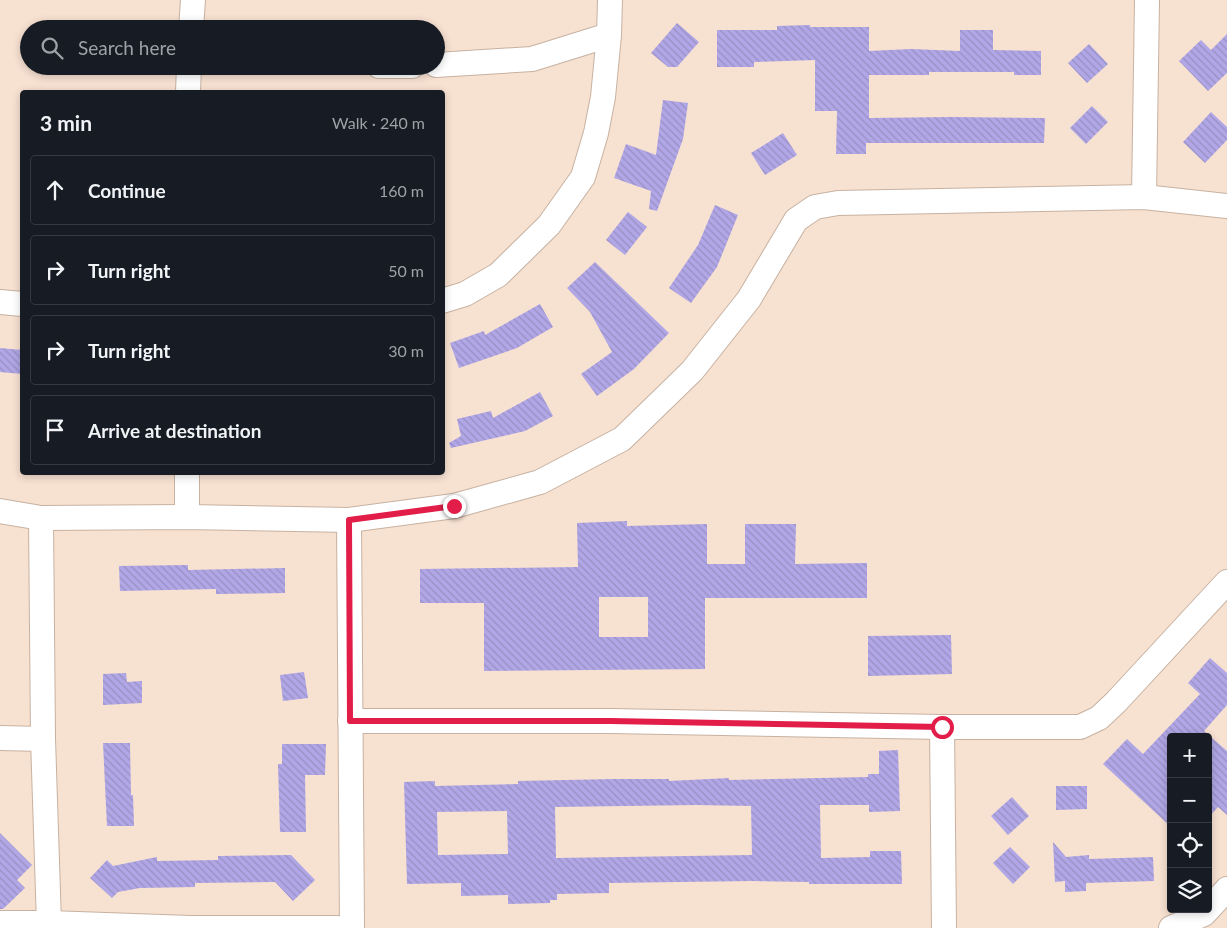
<!DOCTYPE html>
<meta charset="utf-8">
<style>
:root{--surface:#171b24;--page:#20242c;--text:#f1f3f6;--muted:#9ea1a6;--line:#363941}
body{margin:0;font-family:Lato,sans-serif;background:var(--page);color:var(--text)}
.controls{position:absolute;right:15px;bottom:15px;display:grid;overflow:hidden;border-radius:5px;box-shadow:0 2px 8px #0003}
.controls button{width:45px;height:45px;display:grid;place-items:center;padding:0;border:0;border-bottom:1px solid var(--line);background:var(--surface);color:var(--text);font:25px sans-serif}
.stop{position:absolute;width:15px;height:15px;margin:-11px;border:4px solid #e11d48;border-radius:50%;background:#fff}
.stop.end{background:#e11d48;border-color:#fff;box-shadow:0 1px 5px #0008}
.list{margin:0;padding:0;list-style:none}
h2{display:flex;justify-content:space-between;align-items:center;height:65px;margin:0;padding:0 20px;font-size:21px}
h2 small{font-size:16px;font-weight:400;color:var(--muted)}
.list li{display:grid;grid-template-columns:32px 1fr auto;gap:15px;align-items:center;box-sizing:border-box;height:70px;margin:0 10px 10px;padding:0 10px;border:1px solid var(--line);border-radius:5px}
.list b{display:block;font-size:19px;white-space:nowrap}
.list em{font-size:16px;font-style:normal;color:var(--muted)}
.icon{flex:none;width:28px;height:28px;fill:none;stroke:currentColor;stroke-width:2;stroke-linecap:round;stroke-linejoin:round}
.map{position:relative;flex:none;width:1227px;height:928px;overflow:hidden}
.search{position:absolute;background:var(--surface);box-shadow:0 2px 8px #0003;left:20px;top:20px;width:425px;height:55px;display:flex;align-items:center;gap:12px;box-sizing:border-box;padding:0 18px;border-radius:28px;color:var(--muted);font-size:19px}
.panel{position:absolute;background:var(--surface);box-shadow:0 2px 8px #0003;left:20px;top:90px;width:425px;height:385px;border-radius:5px}
.map>svg:first-child{display:block}
.building{fill:url(#building-back-hatch);fill-rule:evenodd}
.lines{fill:none;stroke-linecap:round;stroke-linejoin:round}
.minor-casing{stroke:#c7b2a2;stroke-width:26}
.minor{stroke:#fff;stroke-width:24}
.route{stroke:#e11d48;stroke-width:6}
</style>
<div class="map">
<svg width="1227" height="928" viewBox="0 0 1227 928">
<defs>
<pattern id="building-back-hatch" width="6" height="6" patternUnits="userSpaceOnUse" patternTransform="scale(1.25)"><rect width="6" height="6" fill="#b1a7e6"/><path d="M-1 5l2 2M0 0l6 6M5-1l2 2" fill="none" stroke="#988fc4"/></pattern>
</defs>
<rect width="100%" height="100%" fill="#f7e1d1"/>
<!-- building -->
<g class="building">
<polygon points="677,23 699,42 677,67 668,67 651,53"/>
<polygon points="810,25 810,27 869,27 869,51 911,49 960,51 960,30 993,30 993,50 1041,51 1041,75 1014,75 1014,72 929,72 929,75 869,75 869,118 952,117 1045,118 1044,143 866,143 866,154 836,154 837,111 815,111 815,60 754,62 754,67 717,67 717,30 777,30 777,26"/>
<polygon points="1227,34 1227,73 1208,91 1179,61 1201,40 1211,50"/>
<polygon points="1089,44 1108,64 1087,83 1068,63"/>
<polygon points="663,100 688,103 683,139 657,211 649,209 651,191 614,178 626,144 656,155"/>
<polygon points="1092,106 1108,122 1086,144 1070,128"/>
<polygon points="1211,112 1227,127 1227,140 1205,163 1183,142"/>
<polygon points="783,133 797,155 765,175 751,153"/>
<polygon points="715,205 738,215 717,267 691,303 669,288 698,245"/>
<polygon points="628,212 647,227 625,255 606,240"/>
<polygon points="595,262 669,333 634,369 597,396 581,374 612,352 590,312 567,288"/>
<polygon points="540,304 553,327 517,348 459,368 450,343 484,331 485,335"/>
<polygon points="0,348 22,350 22,374 0,372"/>
<polygon points="540,392 553,416 525,431 451,448 449,443 461,436 457,419 491,411 493,418"/>
<path d="M627 521V526L707 524V564H745V524H796L795 564 867 563V598H705V669L484 671V603H420V569L578 567 577 523ZM599 597H648V637H599Z"/>
<polygon points="188,565 188,570 285,568 285,593 216,594 216,589 120,591 119,566"/>
<polygon points="951,635 952,674 868,676 868,636"/>
<polygon points="1210,658 1227,673 1227,705 1204,731 1227,751 1227,815 1218,807 1208,818 1208,737 1171,737 1171,827 1103,764 1127,739 1143,754 1200,694 1188,683"/>
<polygon points="304,672 308,698 283,701 280,675"/>
<polygon points="126,673 127,682 142,681 142,703 103,705 103,674"/>
<polygon points="103,743 130,743 131,795 133,795 134,826 107,826"/>
<polygon points="282,744 326,744 325,775 305,775 306,832 280,832 278,764 282,764"/>
<path d="M898 750 900 811 869 812V805H820L821 858 870 857V851H901L902 884H809V882L753 881 609 883V893L557 894V900H550V903L508 904V895L461 896V883L407 884 404 782 435 781V786L518 784V781L614 779H669V781L729 778V780L868 777V774H879V751ZM696 805 751 806 752 855 556 858 555 807ZM507 811 508 854 438 855 437 812Z"/>
<polygon points="1056,786 1087,786 1087,809 1056,810"/>
<polygon points="1012,797 1029,816 1008,835 991,816"/>
<polygon points="0,833 32,865 17,880 25,888 3,909 0,909"/>
<polygon points="1053,842 1066,857 1089,855 1089,859 1153,857 1154,881 1086,883 1086,891 1065,892 1065,881 1055,882"/>
<polygon points="1010,847 1030,867 1013,884 993,863"/>
<polygon points="291,855 315,880 293,901 275,882 195,883 195,887 140,888 118,892 112,898 90,878 107,860 113,866 157,857 157,861 218,860 218,856"/>
</g>
<g class="lines">
<defs>
<g id="minor">
<polyline points="191,29 193,0"/>
<polyline points="436,65 532,59 609,35"/>
<polyline points="379,66 412,66"/>
<polyline points="188,92 189,66"/>
<polyline points="1144,197 1147,0"/>
<polyline points="442,301 465,294 498,275 549,225 583,177 596,133 603,97 609,35 610,0"/>
<polyline points="0,302 22,304"/>
<polyline points="0,511 41,518 187,517 349,520 454,506 540,482 622,439 692,371 749,299 796,220 815,207 838,203 1144,197 1227,206"/>
<polyline points="187,517 187,472"/>
<polyline points="41,518 43,739 49,923"/>
<polyline points="349,520 352,928"/>
<polyline points="350,721 610,721 942,727 1080,727 1099,718 1116,702 1227,582"/>
<polyline points="942,727 944,928"/>
<polyline points="0,738 43,739"/>
<polyline points="0,923 49,923 190,928 337,928"/>
<polyline points="1171,928 1204,914 1227,889"/>
</g>
</defs>
<!-- minor casing -->
<use href="#minor" class="minor-casing"/>
<!-- minor -->
<use href="#minor" class="minor"/>
</g>
<g class="lines">
<!-- route -->
<polyline class="route" points="454,506 349,520 350,721 610,721 942,727"/>
</g>
</svg>
<div class="controls">
<button>+</button>
<button>−</button>
<button><svg class="icon" aria-label="locate" viewBox="0 0 24 24"><circle cx="12" cy="12" r="6"/><path d="M12 2v4M12 18v4M2 12h4M18 12h4"/></svg></button>
<button><svg class="icon" aria-label="layers" viewBox="0 0 24 24"><path d="M12 4l9 5-9 5-9-5zM3 14l9 5 9-5"/></svg></button>
</div>
<div class="stop" style="left:942px;top:727px"></div>
<div class="stop end" style="left:454px;top:506px"></div>
<div class="search"><svg class="icon" aria-label="search" viewBox="0 0 24 24"><circle cx="10" cy="10" r="6"/><path d="M15 15l6 6"/></svg>Search here</div>
<section class="panel">
<h2>3 min<small>Walk · 240 m</small></h2>
<ul class="list">
<li><svg class="icon" aria-label="ahead" viewBox="0 0 24 24"><path d="M12 20V5M6 11l6-6 6 6"/></svg><div><b>Continue</b></div><em>160 m</em></li>
<li><svg class="icon" aria-label="right" viewBox="0 0 24 24"><path d="M7 20v-9h11M14 6l5 5-5 5"/></svg><div><b>Turn right</b></div><em>50 m</em></li>
<li><svg class="icon" aria-label="right" viewBox="0 0 24 24"><path d="M7 20v-9h11M14 6l5 5-5 5"/></svg><div><b>Turn right</b></div><em>30 m</em></li>
<li><svg class="icon" aria-label="arrive" viewBox="0 0 24 24"><path d="M6 21V4h12l-3 4 3 4H6"/></svg><div><b>Arrive at destination</b></div></li>
</ul>
</section>
</div>
